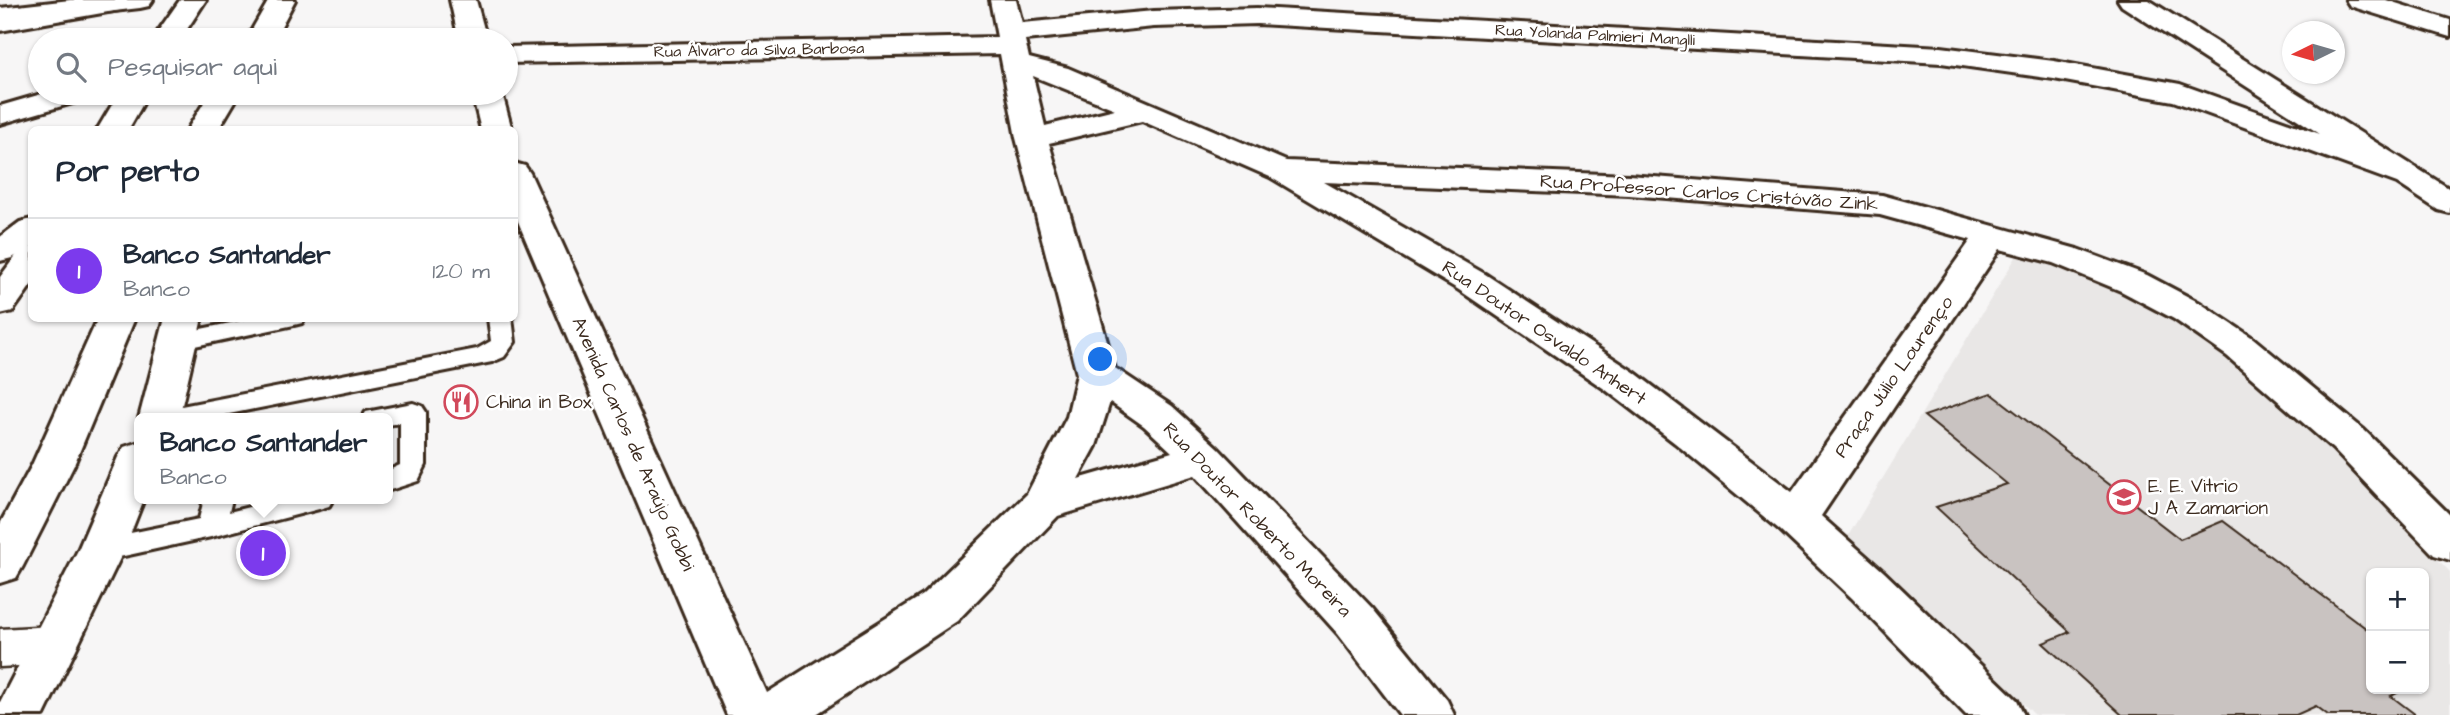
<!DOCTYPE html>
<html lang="pt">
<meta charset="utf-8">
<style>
:root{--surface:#fff;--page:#f2f2f3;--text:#1f2937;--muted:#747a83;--line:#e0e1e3;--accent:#7c3aed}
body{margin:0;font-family:"Architects Daughter",sans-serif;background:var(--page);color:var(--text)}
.controls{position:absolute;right:21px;bottom:21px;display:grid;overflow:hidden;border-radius:10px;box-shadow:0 2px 5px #0004}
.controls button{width:63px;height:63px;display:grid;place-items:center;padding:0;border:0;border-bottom:2px solid var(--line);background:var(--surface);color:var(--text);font:35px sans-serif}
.compass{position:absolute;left:2282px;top:21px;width:63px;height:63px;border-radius:50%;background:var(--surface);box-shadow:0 2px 5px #0004;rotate:265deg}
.you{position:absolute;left:1101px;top:360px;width:24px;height:24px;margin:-18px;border:5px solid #fff;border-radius:50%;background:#1a73e8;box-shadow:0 0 0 10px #1a73e833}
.badge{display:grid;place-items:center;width:46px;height:46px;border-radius:50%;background:var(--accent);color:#fff;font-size:23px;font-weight:700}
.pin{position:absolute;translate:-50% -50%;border:4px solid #fff;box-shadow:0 2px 7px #0006}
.popup{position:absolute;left:134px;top:413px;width:259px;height:91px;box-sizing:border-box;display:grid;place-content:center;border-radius:10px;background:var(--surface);filter:drop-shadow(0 2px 5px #0005);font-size:23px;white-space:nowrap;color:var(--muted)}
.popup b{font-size:26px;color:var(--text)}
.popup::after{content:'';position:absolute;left:50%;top:100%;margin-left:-14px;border:14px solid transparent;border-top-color:var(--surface)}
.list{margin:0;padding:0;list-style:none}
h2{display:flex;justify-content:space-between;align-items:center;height:91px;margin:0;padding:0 28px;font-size:30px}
h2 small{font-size:23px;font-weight:400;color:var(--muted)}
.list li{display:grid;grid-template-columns:46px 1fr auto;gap:21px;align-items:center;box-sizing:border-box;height:105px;padding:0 28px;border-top:2px solid var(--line)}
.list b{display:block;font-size:26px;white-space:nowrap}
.list p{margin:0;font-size:23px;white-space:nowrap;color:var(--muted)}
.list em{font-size:23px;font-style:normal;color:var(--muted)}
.icon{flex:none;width:38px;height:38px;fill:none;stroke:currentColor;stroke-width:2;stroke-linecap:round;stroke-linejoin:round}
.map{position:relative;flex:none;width:2450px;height:715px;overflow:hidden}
.search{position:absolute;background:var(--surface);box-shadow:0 2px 5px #0004;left:28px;top:28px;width:490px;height:77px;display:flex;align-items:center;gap:18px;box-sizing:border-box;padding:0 24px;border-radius:38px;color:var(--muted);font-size:26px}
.panel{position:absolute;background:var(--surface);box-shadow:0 2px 5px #0004;left:28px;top:126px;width:490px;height:196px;border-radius:10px}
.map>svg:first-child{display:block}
.built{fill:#e9e7e6;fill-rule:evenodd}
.building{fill:#c9c3c1;stroke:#3b2a1e;stroke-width:2}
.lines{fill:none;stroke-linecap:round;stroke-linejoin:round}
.service-casing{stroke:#3b2a1e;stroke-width:6}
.pedestrian-casing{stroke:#3b2a1e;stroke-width:5}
.minor-casing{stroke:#3b2a1e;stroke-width:6}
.secondary-casing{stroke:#3b2a1e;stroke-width:6}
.primary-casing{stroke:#3b2a1e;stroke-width:6}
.service{fill:#fff;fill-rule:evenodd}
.pedestrian{fill:#fff;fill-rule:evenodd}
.minor{fill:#fff;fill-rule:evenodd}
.secondary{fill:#fff;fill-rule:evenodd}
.primary{fill:#fff;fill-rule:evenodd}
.labels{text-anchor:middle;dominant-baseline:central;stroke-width:5;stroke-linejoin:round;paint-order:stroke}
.far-street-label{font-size:16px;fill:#3b2a1e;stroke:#fff}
.street-label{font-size:19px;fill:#3b2a1e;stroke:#fff}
.poi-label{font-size:19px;fill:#3b2a1e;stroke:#fff;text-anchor:start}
</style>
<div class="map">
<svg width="2450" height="715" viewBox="0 0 2450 715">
<rect width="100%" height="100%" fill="#f7f6f6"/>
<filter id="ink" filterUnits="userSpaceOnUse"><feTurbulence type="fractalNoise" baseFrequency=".0143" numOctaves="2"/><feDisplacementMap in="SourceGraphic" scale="14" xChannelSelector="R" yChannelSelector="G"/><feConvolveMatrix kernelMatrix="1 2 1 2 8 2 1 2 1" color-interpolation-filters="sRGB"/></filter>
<g filter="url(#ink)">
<!-- built -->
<path class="built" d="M2019 252 2071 268 2148 307 2213 346 2341 459 2450 572V715H2035L1848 536ZM2371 573H2424V689H2371Z"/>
<!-- building -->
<polygon class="building" points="1991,393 2180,539 2223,521 2371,632 2371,689 2405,689 2391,696 2416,715 2328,715 2316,706 2296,715 2122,715 2043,643 2070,632 1936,507 2007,484 1924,416"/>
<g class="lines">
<defs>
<g id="service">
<polygon points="255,318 305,318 302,323 294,325 176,350 167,347 164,342 167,337 176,334"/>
<polygon points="488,318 512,318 515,342 504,357 492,362 209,418 153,418 157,412 166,409 477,349 491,341"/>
<polygon points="413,403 422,406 426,412 426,465 418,481 387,491 387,471 400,465 400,423 387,425 387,418 362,418 366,412"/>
<polygon points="204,499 232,499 229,512 281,499 333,499 329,506 319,509 211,537 101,561 91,558 87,550 91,542 101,539 199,519"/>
</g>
<polygon id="pedestrian" points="53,626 69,632 76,645 69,658 53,664 0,667 0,629"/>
<g id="minor">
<polygon points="70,0 153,0 149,6 140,8 0,24 0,8"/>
<polygon points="450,0 476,0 487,40 459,40"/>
<path d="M990 0H1016L1022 23 1154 11 1257 8 1941 47 2054 61 2180 84 2320 134 2122 6 2118 0H2149L2450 189V213L2438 210 2397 183 2173 101 2054 79 1941 63 1257 24 1154 27 1025 40 1029 58 1068 68 1286 161 1629 175 1882 195 2077 249 2147 275 2200 303 2253 338 2363 429 2450 515V560L2434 555 2333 449 2227 356 2174 319 2121 291 2053 263 2000 249 1821 516 1884 572 2017 700 2024 715H1966L1852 598 1780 530 1675 443 1606 390 1459 290 1270 177 1142 121 1049 143 1115 368 1172 406 1218 448 1372 608 1447 700 1454 715H1400L1338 634 1195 475 1058 516 957 621 815 715H727L514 212V163L525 166 530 173 767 693 923 595 1027 494 1067 417 1077 374 1016 138 1000 54 506 63V47L997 37ZM1033 76 1115 109 1045 126ZM1324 182 1629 195 1880 215 1971 240 1792 492 1634 372 1485 274ZM1110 402 1144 426 1172 452 1078 479 1096 446Z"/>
<polygon points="2346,0 2386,0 2450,20 2450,37 2350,6"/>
<polygon points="472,93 502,93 512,130 481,130"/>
</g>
<g id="secondary">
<polygon points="32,219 32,247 12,258 0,261 0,237 20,222"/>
<polygon points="165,318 202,318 179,418 139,418"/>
<polygon points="139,442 139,499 144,499 124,550 44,715 0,715 0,702 78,550 118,457 124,447"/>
</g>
<g id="primary">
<polygon points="85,0 138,1 134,7 125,9 0,31 0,15"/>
<polygon points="180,0 206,0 180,40 152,40"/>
<polygon points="269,0 295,0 274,40 246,40"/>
<polygon points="45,93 91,93 86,99 0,124 0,106"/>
<polygon points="119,93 149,93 128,130 97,130"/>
<polygon points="210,93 240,93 218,130 187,130"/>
<polygon points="32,247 32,284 13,311 0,314 0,277 20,250"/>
<polygon points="98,318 135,318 74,465 23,566 16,578 0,583 0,524 32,465"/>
</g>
</defs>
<!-- service casing -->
<use href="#service" class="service-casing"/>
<!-- pedestrian casing -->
<use href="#pedestrian" class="pedestrian-casing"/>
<!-- minor casing -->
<use href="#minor" class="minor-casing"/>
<!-- secondary casing -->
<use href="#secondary" class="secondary-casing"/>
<!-- primary casing -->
<use href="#primary" class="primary-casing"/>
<!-- service -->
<use href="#service" class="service"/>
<!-- pedestrian -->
<use href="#pedestrian" class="pedestrian"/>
<!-- minor -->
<use href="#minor" class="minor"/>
<!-- secondary -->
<use href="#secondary" class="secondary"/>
<!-- primary -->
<use href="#primary" class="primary"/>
</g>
</g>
<!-- icons -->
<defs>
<symbol id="restaurant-ring" viewBox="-11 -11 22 22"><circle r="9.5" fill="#fff" stroke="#d1495b" stroke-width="1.5"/><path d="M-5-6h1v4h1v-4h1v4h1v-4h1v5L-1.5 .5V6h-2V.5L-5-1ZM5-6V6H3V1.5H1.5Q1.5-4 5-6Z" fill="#d1495b"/></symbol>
<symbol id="school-ring" viewBox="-11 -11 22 22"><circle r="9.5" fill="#fff" stroke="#d1495b" stroke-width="1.5"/><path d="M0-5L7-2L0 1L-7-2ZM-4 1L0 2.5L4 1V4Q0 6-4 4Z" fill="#d1495b"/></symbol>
</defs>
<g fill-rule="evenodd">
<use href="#restaurant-ring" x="442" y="383" width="38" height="38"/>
<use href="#school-ring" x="2105" y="478" width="38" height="38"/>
</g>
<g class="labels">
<!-- far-street labels -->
<g class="far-street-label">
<text transform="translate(1595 35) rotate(3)">Rua Yolanda Palmieri Manglli</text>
<text transform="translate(759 50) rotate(-1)">Rua Álvaro da Silva Barbosa</text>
</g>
<!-- street labels -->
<g class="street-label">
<text transform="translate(1709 193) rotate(4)">Rua Professor Carlos Cristóvão Zink</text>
<text transform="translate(1544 333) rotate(34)">Rua Doutor Osvaldo Anhert</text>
<text transform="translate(1894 377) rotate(-55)">Praça Júlio Lourenço</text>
<text transform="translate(633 444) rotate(66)">Avenida Carlos de Araújo Gobbi</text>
<text transform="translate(1257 520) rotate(46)">Rua Doutor Roberto Moreira</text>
</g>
<!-- poi labels -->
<g class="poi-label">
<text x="486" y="402">China in Box</text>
<text x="2148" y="486">E. E. Vitrio<tspan x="2148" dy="22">J A Zamarion</tspan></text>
</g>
</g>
</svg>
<div class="controls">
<button>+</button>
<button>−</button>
</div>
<svg class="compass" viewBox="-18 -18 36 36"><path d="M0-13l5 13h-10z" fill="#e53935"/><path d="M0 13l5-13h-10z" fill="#747a83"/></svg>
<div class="you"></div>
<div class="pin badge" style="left:263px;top:553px">1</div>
<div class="popup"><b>Banco Santander</b>Banco</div>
<div class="search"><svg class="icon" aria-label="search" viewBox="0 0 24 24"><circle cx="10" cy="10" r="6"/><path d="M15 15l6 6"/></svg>Pesquisar aqui</div>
<section class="panel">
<h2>Por perto<small></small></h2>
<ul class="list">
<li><span class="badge">1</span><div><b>Banco Santander</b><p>Banco</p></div><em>120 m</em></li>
</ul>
</section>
</div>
